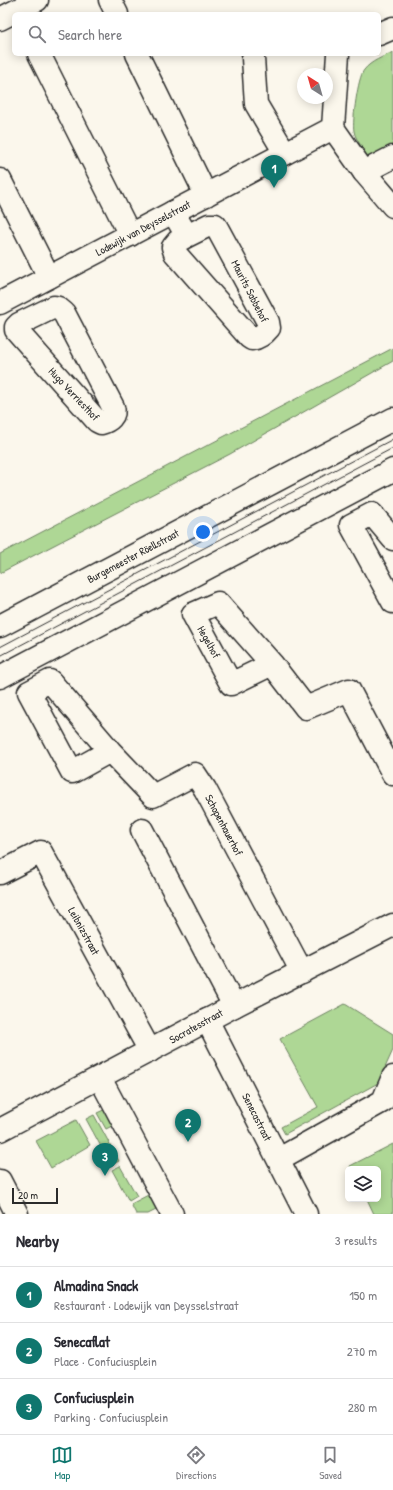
<!DOCTYPE html>
<meta charset="utf-8">
<style>
:root{--surface:#fff;--page:#f7f7f7;--text:#2b2b33;--muted:#7c7c81;--line:#e1e1e2;--accent:#0f766e}
body{margin:0;font-family:"Patrick Hand",sans-serif;background:var(--page);color:var(--text)}
.controls{position:absolute;right:12px;bottom:12px;display:grid;overflow:hidden;border-radius:6px;box-shadow:0 2px 10px #0003}
.controls button{width:36px;height:36px;display:grid;place-items:center;padding:0;border:0;border-bottom:1px solid var(--line);background:var(--surface);color:var(--text);font:20px sans-serif}
.compass{position:absolute;left:297px;top:68px;width:36px;height:36px;border-radius:50%;background:var(--surface);box-shadow:0 2px 10px #0003;rotate:323deg}
.scale{position:absolute;left:12px;bottom:10px;width:46px;box-sizing:border-box;padding-left:4px;border:2px solid #2b2b2b;border-top:0;font-size:11px;line-height:14px;white-space:nowrap;color:#2b2b2b;-webkit-text-stroke:3px #fbf7ec;paint-order:stroke}
.you{position:absolute;left:203px;top:532px;width:14px;height:14px;margin:-10px;border:3px solid #fff;border-radius:50%;background:#1a73e8;box-shadow:0 0 0 6px #1a73e833}
.badge{display:grid;place-items:center;width:26px;height:26px;border-radius:50%;background:var(--accent);color:#fff;font-size:13px;font-weight:700}
.pin{position:absolute;translate:-50% -33px;filter:drop-shadow(0 1px 2px #0008)}
.pin::after{content:'';position:absolute;top:21px;width:14px;height:12px;background:inherit;clip-path:polygon(0 0,100% 0,50% 100%)}
.list{margin:0;padding:0;list-style:none}
h2{display:flex;justify-content:space-between;align-items:center;height:52px;margin:0;padding:0 16px;font-size:17px}
h2 small{font-size:13px;font-weight:400;color:var(--muted)}
.list li{display:grid;grid-template-columns:26px 1fr auto;gap:12px;align-items:center;box-sizing:border-box;height:56px;padding:0 16px;border-top:1px solid var(--line)}
.list b{display:block;font-size:15px;white-space:nowrap}
.list p{margin:0;font-size:13px;white-space:nowrap;color:var(--muted)}
.list em{font-size:13px;font-style:normal;color:var(--muted)}
.icon{flex:none;width:22px;height:22px;fill:none;stroke:currentColor;stroke-width:2;stroke-linecap:round;stroke-linejoin:round}
.map{position:relative;flex:none;width:393px;height:1214px;overflow:hidden}
.search{position:absolute;background:var(--surface);box-shadow:0 2px 10px #0003;left:12px;right:12px;top:12px;height:44px;display:flex;align-items:center;gap:10px;box-sizing:border-box;padding:0 14px;border-radius:6px;color:var(--muted);font-size:15px}
.sheet{height:220px;background:var(--surface)}
nav{display:flex;justify-content:space-around;align-items:center;box-sizing:border-box;height:56px;border-top:1px solid var(--line);background:var(--surface);font-size:11px;color:var(--muted)}
nav a{display:grid;justify-items:center;gap:2px}
nav .on{color:var(--accent)}
.map>svg:first-child{display:block}
.green{fill:#aed795;stroke:#6c8160}
.lines{fill:none;stroke-linecap:round;stroke-linejoin:round}
.minor-casing{stroke:#2b2b2b;stroke-width:25}
.minor{stroke:#fbf7ec;stroke-width:22}
.tram{stroke:#2b2b2b;stroke-width:1}
.labels{text-anchor:middle;dominant-baseline:central;stroke-width:3;stroke-linejoin:round;paint-order:stroke}
.street-label{font-size:11px;fill:#2b2b2b;stroke:#fbf7ec}
</style>
<div class="map">
<svg width="393" height="1214" viewBox="0 0 393 1214">
<rect width="100%" height="100%" fill="#fbf7ec"/>
<filter id="ink" filterUnits="userSpaceOnUse"><feTurbulence type="fractalNoise" baseFrequency=".025" numOctaves="2"/><feDisplacementMap in="SourceGraphic" scale="8" xChannelSelector="R" yChannelSelector="G"/><feConvolveMatrix kernelMatrix="1 2 1 2 8 2 1 2 1" color-interpolation-filters="sRGB"/></filter>
<g filter="url(#ink)">
<!-- green -->
<g class="green">
<path d="M393 52V149L370 161C366 153 355 139 354 131 352 121 358 77 364 70 371 61 383 57 393 52Z"/>
<polygon points="393,348 393,361 230,454 0,573 0,554"/>
<polygon points="345,1004 393,1034 393,1050 378,1083 285,1134 281,1127 318,1107 280,1039"/>
<polygon points="108,1108 116,1124 106,1129 97,1113"/>
<polygon points="94,1115 119,1161 111,1165 86,1119"/>
<polygon points="76,1120 90,1145 51,1168 36,1141"/>
<polygon points="393,1144 393,1214 374,1214 367,1199 378,1199 378,1169 351,1169 350,1166"/>
<polygon points="120,1166 137,1196 129,1201 112,1170"/>
<polygon points="152,1193 160,1208 148,1214 136,1214 131,1204"/>
</g>
<g class="lines">
<defs>
<g id="minor">
<polyline points="110,0 117,14"/>
<polyline points="0,19 37,0"/>
<polyline points="379,34 393,28"/>
<polyline points="39,54 130,235"/>
<polyline points="137,54 206,195"/>
<polyline points="253,58 256,104 285,153"/>
<polyline points="333,128 364,172 393,206"/>
<polyline points="364,172 393,157"/>
<polyline points="0,180 49,277"/>
<path d="M173 212 187 236 209 225H215L217 228 268 322 269 328C265 333 259 338 252 339L249 337 175 253 173 247 178 241 187 236"/>
<polyline points="0,303 333,128 338,54"/>
<path d="M54 307 58 308 64 313 113 407C116 416 109 421 101 423L97 421 16 330V327L19 324Z"/>
<polyline points="393,539 372,514 351,525 393,602"/>
<polyline points="0,626 393,419"/>
<polyline points="272,664 231,684 193,614 218,603 272,664 306,708 349,690 393,774"/>
<polyline points="0,677 393,470"/>
<polyline points="110,751 50,681 29,692 72,772 110,751 153,796 195,774 205,789 302,972"/>
<polyline points="142,830 234,1006"/>
<polyline points="0,873 41,852 150,1051"/>
<polyline points="207,1020 306,1214"/>
<polyline points="100,1078 172,1214"/>
<polyline points="0,1130 234,1006 393,925"/>
<polyline points="279,1159 383,1101 393,1077"/>
<polyline points="0,1181 17,1214"/>
</g>
</defs>
<!-- minor casing -->
<use href="#minor" class="minor-casing"/>
<!-- minor -->
<use href="#minor" class="minor"/>
<!-- tram -->
<g class="tram">
<polyline points="0,647 393,439"/>
<polyline points="0,656 393,448"/>
</g>
</g>
</g>
<g class="labels">
<!-- street labels -->
<g class="street-label">
<text transform="translate(143 228) rotate(-28)">Lodewijk van Deysselstraat</text>
<text transform="translate(250 291) rotate(63)">Maurits Sabbehof</text>
<text transform="translate(74 394) rotate(47)">Hugo Verriesthof</text>
<text transform="translate(133 556) rotate(-28)">Burgemeester Röellstraat</text>
<text transform="translate(209 642) rotate(61)">Hegelhof</text>
<text transform="translate(224 825) rotate(62)">Schopenhauerhof</text>
<text transform="translate(84 931) rotate(61)">Leibnizstraat</text>
<text transform="translate(196 1026) rotate(-29)">Socratesstraat</text>
<text transform="translate(257 1117) rotate(63)">Senecastraat</text>
</g>
</g>
</svg>
<div class="controls">
<button><svg class="icon" aria-label="layers" viewBox="0 0 24 24"><path d="M12 4l9 5-9 5-9-5zM3 14l9 5 9-5"/></svg></button>
</div>
<svg class="compass" viewBox="-18 -18 36 36"><path d="M0-13l5 13h-10z" fill="#e53935"/><path d="M0 13l5-13h-10z" fill="#7c7c81"/></svg>
<div class="scale">20 m</div>
<div class="you"></div>
<div class="pin badge" style="left:274px;top:188px">1</div>
<div class="pin badge" style="left:188px;top:1142px">2</div>
<div class="pin badge" style="left:105px;top:1176px">3</div>
<div class="search"><svg class="icon" aria-label="search" viewBox="0 0 24 24"><circle cx="10" cy="10" r="6"/><path d="M15 15l6 6"/></svg>Search here</div>
</div>
<section class="sheet">
<h2>Nearby<small>3 results</small></h2>
<ul class="list">
<li><span class="badge">1</span><div><b>Almadina Snack</b><p>Restaurant · Lodewijk van Deysselstraat</p></div><em>150 m</em></li>
<li><span class="badge">2</span><div><b>Senecaflat</b><p>Place · Confuciusplein</p></div><em>270 m</em></li>
<li><span class="badge">3</span><div><b>Confuciusplein</b><p>Parking · Confuciusplein</p></div><em>280 m</em></li>
</ul>
</section>
<nav>
<a class="on"><svg class="icon" aria-label="map" viewBox="0 0 24 24"><path d="M3 6l6-2 6 2 6-2v14l-6 2-6-2-6 2zM9 4v14M15 6v14"/></svg>Map</a>
<a><svg class="icon" aria-label="directions" viewBox="0 0 24 24"><path d="M12 3l9 9-9 9-9-9zM9 14v-3h6M13 9l2 2-2 2"/></svg>Directions</a>
<a><svg class="icon" aria-label="saved" viewBox="0 0 24 24"><path d="M7 4h10v16l-5-4-5 4z"/></svg>Saved</a>
</nav>
